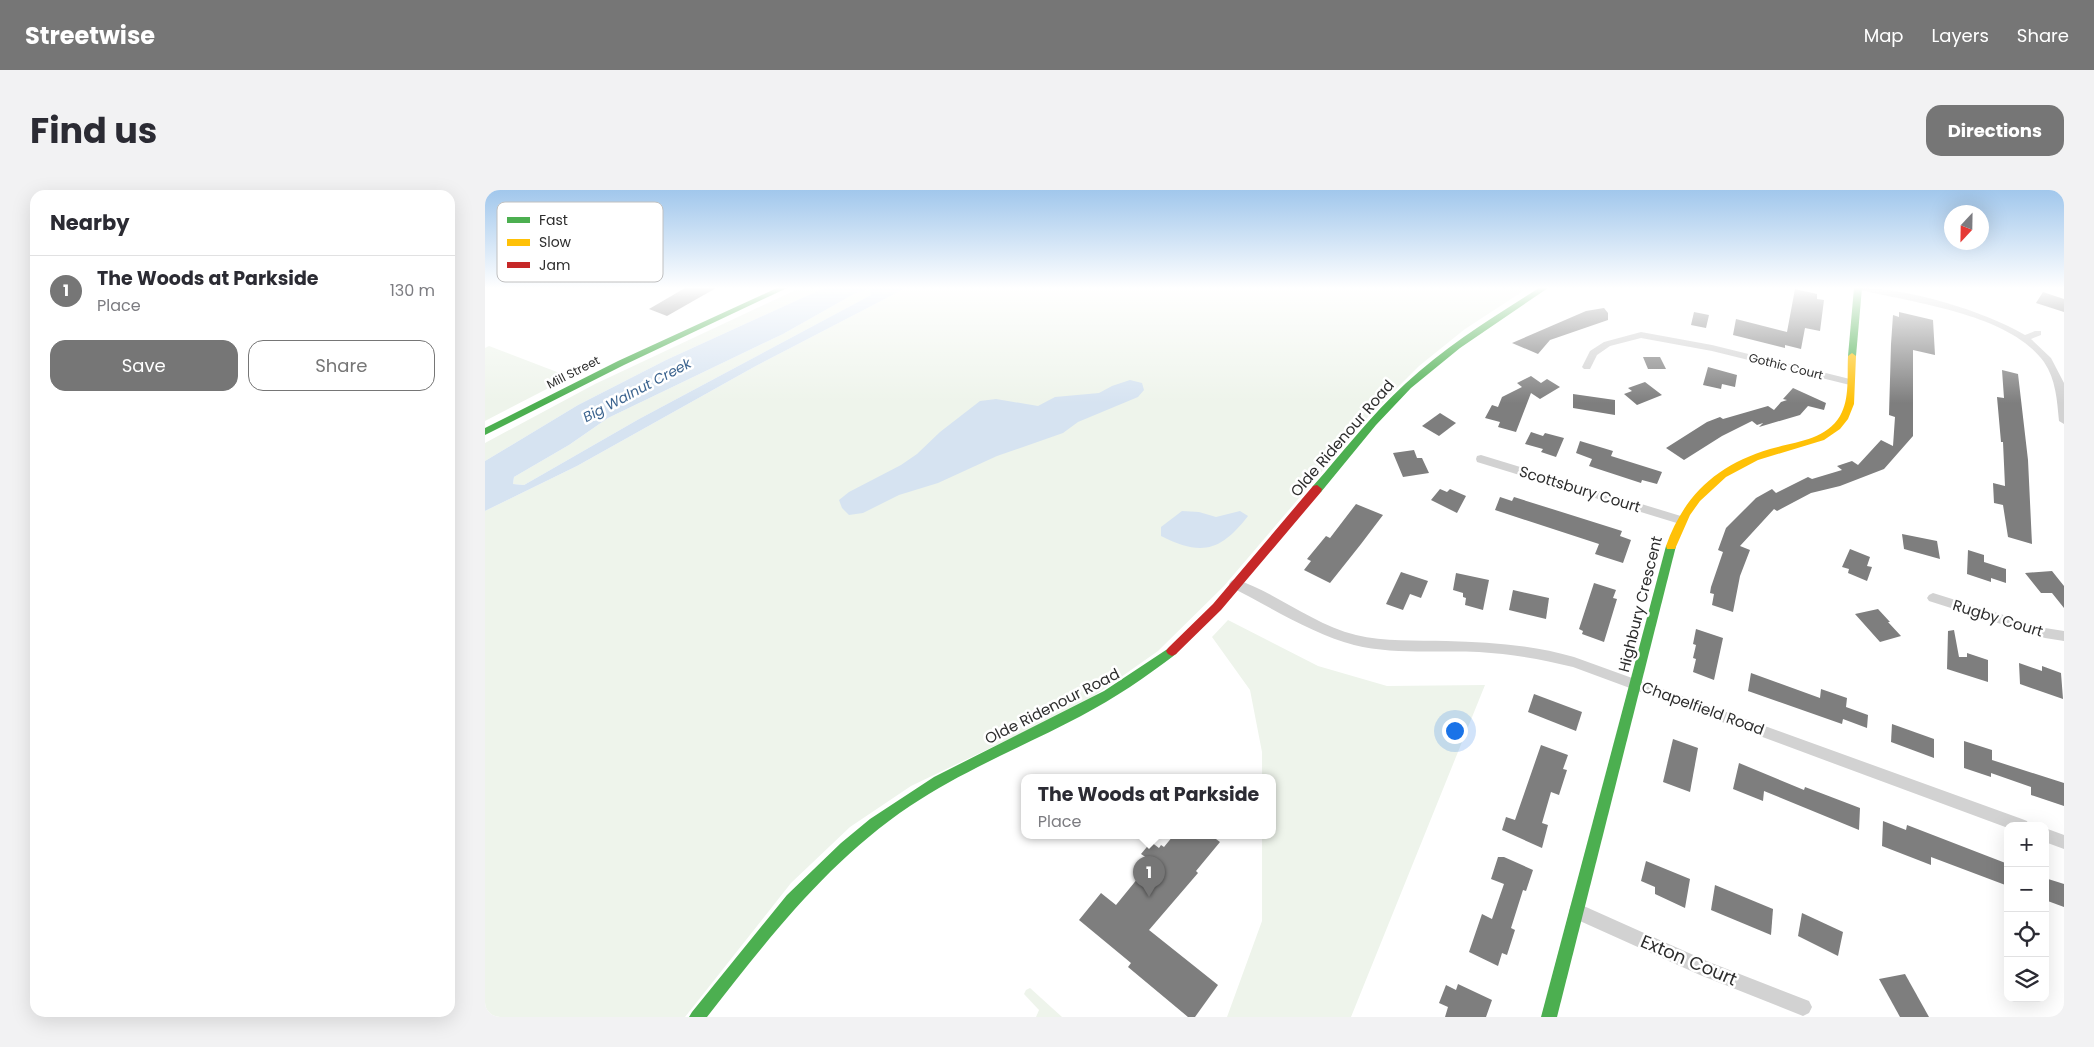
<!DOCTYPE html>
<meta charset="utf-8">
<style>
:root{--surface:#fff;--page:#f2f2f3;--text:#2b2b33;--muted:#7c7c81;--line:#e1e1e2;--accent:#767676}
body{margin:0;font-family:Poppins,sans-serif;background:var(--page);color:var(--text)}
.controls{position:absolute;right:15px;bottom:15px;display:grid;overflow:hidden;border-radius:10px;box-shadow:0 5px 20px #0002}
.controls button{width:45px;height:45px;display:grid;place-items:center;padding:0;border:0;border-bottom:1px solid var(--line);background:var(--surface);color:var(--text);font:25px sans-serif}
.compass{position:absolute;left:1459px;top:15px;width:45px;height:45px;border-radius:50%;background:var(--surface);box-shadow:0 5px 20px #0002;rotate:202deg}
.you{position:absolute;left:969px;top:540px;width:18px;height:18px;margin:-12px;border:4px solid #fff;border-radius:50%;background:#1a73e8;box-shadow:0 0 0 8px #1a73e833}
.badge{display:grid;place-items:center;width:32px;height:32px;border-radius:50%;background:var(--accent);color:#fff;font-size:16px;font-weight:700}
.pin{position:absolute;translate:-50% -41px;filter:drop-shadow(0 1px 2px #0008)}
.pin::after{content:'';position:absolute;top:26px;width:18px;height:15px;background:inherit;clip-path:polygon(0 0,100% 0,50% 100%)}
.popup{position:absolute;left:536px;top:584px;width:255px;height:65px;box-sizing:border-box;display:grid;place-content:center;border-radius:10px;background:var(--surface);filter:drop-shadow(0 1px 4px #0005);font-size:16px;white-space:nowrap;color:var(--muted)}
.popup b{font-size:19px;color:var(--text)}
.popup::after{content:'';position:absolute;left:50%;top:100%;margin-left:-10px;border:10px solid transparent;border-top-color:var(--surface)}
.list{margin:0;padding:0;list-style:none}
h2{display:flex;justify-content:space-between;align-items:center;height:65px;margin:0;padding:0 20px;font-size:21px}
h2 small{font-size:16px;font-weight:400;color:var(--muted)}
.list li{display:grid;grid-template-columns:32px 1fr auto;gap:15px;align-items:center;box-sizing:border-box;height:70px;padding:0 20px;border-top:1px solid var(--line)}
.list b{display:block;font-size:19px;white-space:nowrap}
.list p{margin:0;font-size:16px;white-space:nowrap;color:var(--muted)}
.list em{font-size:16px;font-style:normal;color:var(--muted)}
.actions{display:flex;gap:10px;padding:15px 20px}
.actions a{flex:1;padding:11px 0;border:1px solid var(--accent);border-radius:15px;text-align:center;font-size:18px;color:var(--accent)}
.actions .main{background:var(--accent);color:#fff}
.icon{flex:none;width:28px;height:28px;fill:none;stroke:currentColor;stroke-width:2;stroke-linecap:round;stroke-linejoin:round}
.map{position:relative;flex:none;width:1579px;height:827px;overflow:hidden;border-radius:15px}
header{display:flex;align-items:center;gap:30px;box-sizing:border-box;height:70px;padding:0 25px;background:var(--accent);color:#fff}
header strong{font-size:24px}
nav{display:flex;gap:28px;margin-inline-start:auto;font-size:18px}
.intro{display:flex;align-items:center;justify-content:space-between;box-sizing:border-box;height:120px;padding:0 30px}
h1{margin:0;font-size:35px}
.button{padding:12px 22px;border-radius:15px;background:var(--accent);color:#fff;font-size:18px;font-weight:700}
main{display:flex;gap:30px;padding:0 30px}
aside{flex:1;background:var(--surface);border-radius:15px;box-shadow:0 5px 20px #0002}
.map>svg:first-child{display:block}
.green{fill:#eef4eb}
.water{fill:#d6e3f1;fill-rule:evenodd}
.building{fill:#7e7e7e}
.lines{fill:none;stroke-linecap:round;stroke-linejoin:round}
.street{fill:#d2d2d2;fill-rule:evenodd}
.fast{fill:#4caf50;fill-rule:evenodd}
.slow{fill:#ffc107;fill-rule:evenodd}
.jam{fill:#c62828;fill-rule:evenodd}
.labels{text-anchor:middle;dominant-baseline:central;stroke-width:5;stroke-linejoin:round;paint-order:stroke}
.far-street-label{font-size:12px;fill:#2d2d2d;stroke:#fff}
.far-water-label{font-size:14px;font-style:italic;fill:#3b638e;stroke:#fff}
.street-label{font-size:15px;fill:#2d2d2d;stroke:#fff}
.near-street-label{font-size:18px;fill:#2d2d2d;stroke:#fff}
.key{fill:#fff;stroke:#c0c0c0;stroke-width:1}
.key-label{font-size:14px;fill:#2d2d2d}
</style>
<header>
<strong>Streetwise</strong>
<nav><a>Map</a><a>Layers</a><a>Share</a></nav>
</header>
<div class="intro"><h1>Find us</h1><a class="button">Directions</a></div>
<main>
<aside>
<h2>Nearby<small></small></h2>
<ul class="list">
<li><span class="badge">1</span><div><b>The Woods at Parkside</b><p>Place</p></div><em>130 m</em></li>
</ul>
<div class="actions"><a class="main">Save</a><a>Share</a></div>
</aside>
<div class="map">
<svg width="1579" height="827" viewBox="0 0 1579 827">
<rect width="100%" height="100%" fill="#fff"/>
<!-- green -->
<g class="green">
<polygon points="315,98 339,98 181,170 93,215 0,271 0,253 110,194"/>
<polygon points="421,98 1043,98 980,139 934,176 884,226 739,396 673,461 599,513 426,596 365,637 306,693 200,827 0,827 0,321 92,276 269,177"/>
<polygon points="384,99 386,105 154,229 39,295 28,294 29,287 84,255 123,228 298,144 369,104"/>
<polygon points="4,156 85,187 0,231 0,158"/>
<polygon points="743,430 833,476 902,496 1000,495 866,827 742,827 777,731 777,646 788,646 788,588 777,588 777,562 765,500 727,447"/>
<polygon points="545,798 577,827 551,827 554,820 539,804 541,800"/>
</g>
<!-- water -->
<g class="water">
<path d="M339 98H421L269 177 92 276 0 321V271L93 215 181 170ZM384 99 386 105 154 229 39 295 28 294 29 287 84 255 123 228 298 144 369 104Z"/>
<polygon points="645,190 657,193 659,200 653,207 593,232 578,243 512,266 453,293 414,305 378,323 364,325 357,318 354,310 364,302 416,275 432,264 455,242 495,211 511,209 553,216 570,207 614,203 627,196"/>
<path d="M697 321 714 322 731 327 755 321 763 326C735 362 716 366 676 346V337Z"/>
</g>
<!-- building -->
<g class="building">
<polygon points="200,98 231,98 182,126 164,119"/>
<polygon points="1310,99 1332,104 1332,109 1339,110 1335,141 1320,138 1316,159 1300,155 1300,158 1248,145 1251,129 1302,142"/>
<polygon points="1558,102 1579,109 1579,122 1551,113"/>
<polygon points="1119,118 1123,123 1123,130 1065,150 1053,164 1027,153 1101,121"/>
<polygon points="1209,122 1224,125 1221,138 1206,135"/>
<polygon points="1414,122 1448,130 1450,165 1428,160 1428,246 1399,279 1355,296 1326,303 1292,321 1289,319 1255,356 1265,360 1255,386 1248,422 1227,415 1229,404 1225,403 1226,397 1238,362 1233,360 1241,338 1271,308 1287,299 1291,303 1323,287 1327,289 1357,280 1352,276 1367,271 1373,275 1396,250 1408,256 1410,227 1404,225 1406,154 1408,125 1414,127"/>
<polygon points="1158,167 1175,167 1181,179 1163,179"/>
<polygon points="1223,177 1252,185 1250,197 1237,194 1236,199 1218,195"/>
<polygon points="1517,180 1533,184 1543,270 1547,354 1523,347 1518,315 1509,313 1508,293 1520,296 1518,252 1516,252 1512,207 1519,208"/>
<polygon points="1046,186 1056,193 1062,189 1075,197 1055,209 1046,203 1031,242 1013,237 1015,232 1000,228 1007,215 1013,217 1017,207 1037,197 1032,193"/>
<polygon points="1160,192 1177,205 1152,215 1139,204 1147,201 1143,198"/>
<polygon points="1308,198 1341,213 1339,220 1323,216 1315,225 1274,237 1278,233 1272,235 1267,231 1237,246 1199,270 1181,258 1222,232 1235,227 1238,229 1283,216 1289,220 1296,212 1302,210 1298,209"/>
<polygon points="1088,204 1130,210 1130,225 1088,218"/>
<polygon points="955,223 971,233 954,246 937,236"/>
<polygon points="1046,242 1058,246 1060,243 1079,248 1071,267 1056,262 1058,259 1040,254"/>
<polygon points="1095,251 1128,261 1126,266 1177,282 1172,294 1157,290 1156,293 1104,276 1107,269 1091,263"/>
<polygon points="929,260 932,268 937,268 944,283 918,287 908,263"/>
<polygon points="955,299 962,302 965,299 981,306 972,323 946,310"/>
<polygon points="1015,307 1027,311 1029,307 1137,341 1135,346 1146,350 1138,373 1110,364 1114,354 1010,320"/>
<polygon points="871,314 898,325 876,354 845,393 819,380 826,371 822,369 841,346 845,348"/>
<polygon points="1417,344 1452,351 1455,369 1419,359"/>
<polygon points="1365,359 1385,367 1382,376 1387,377 1382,391 1363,383 1364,379 1357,377"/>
<polygon points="1483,360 1499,365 1499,372 1521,379 1521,393 1506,388 1506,392 1482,384"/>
<polygon points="1567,381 1579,396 1579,418 1567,403 1556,403 1540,383"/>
<polygon points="916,382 943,391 936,408 925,404 918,420 901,414"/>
<polygon points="971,383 1004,390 998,420 980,415 981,408 978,407 978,403 968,400"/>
<polygon points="1109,393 1131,400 1128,408 1132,409 1119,452 1097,444 1098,441 1094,439"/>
<polygon points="1028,400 1064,408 1061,429 1024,420"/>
<polygon points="1393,419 1405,432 1403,432 1416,446 1395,452 1370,424"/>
<polygon points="1211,439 1238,448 1229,490 1208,482 1211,469 1208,468 1211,455 1208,454"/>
<polygon points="1469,440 1474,467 1482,467 1482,463 1503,470 1503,492 1462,479 1463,441"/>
<polygon points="1534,473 1557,481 1557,476 1576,483 1578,509 1535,494"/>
<polygon points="1266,483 1335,508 1336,499 1362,508 1361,517 1383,525 1382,538 1358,529 1357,534 1263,501"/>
<polygon points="1049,504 1097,522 1091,541 1043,522"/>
<polygon points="1407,534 1449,549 1449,568 1406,552"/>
<polygon points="1188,549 1213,558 1205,602 1178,592"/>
<polygon points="1479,551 1507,560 1507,570 1579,593 1579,616 1546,605 1546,597 1506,583 1506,587 1479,578"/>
<polygon points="1056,555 1083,565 1078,579 1082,580 1074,605 1066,602 1057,633 1063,635 1057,658 1017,640 1021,627 1030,630"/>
<polygon points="1254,573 1319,600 1320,597 1375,618 1374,640 1279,601 1278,611 1248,599"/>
<polygon points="1398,631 1421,640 1422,635 1523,674 1523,696 1446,667 1446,675 1397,656"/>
<polygon points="688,646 727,646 735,652 711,681 713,683 664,740 733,795 710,827 703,827 643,777 646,773 594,730 616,703 631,715 662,677 660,675 665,670 656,664 666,652 674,658 676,655 679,657"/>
<polygon points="1013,667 1019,667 1048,680 1041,701 1038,700 1026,738 1030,740 1022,765 1017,763 1013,776 984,762 997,724 1007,729 1019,694 1006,689"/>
<polygon points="1161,671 1205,689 1200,718 1170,704 1170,697 1156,691"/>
<polygon points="1560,688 1579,694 1579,717 1560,710"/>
<polygon points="1230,695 1288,719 1286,745 1226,720"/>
<polygon points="1317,723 1358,742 1353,766 1313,746"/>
<polygon points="1420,784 1444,827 1415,827 1394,789"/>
<polygon points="973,794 1007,810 1001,827 960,827 963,817 954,813 961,795 971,800"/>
</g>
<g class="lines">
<!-- street -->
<g class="street">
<path d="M1375 98C1423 98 1499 121 1540 145L1550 141H1556V145L1546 149 1566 168 1579 193V234L1574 231C1572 210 1571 190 1559 172 1525 124 1429 113 1376 100Z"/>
<polygon points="1156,142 1227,155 1365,189 1370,192 1365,195 1227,161 1156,148 1125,156 1112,165 1105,179 1099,179 1097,177 1105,161 1119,152"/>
<polygon points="996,265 1199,327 1201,330 1195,334 992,272 991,269 992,266"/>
<path d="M750 389C792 403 827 434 871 445 899 452 932 450 961 451 1005 452 1047 455 1089 467L1537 629 1542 631 1544 636H1523V638L1088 477C1057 469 1026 464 994 462 953 460 909 465 869 455 829 445 783 416 746 397L744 394 746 391Z"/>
<polygon points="1448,403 1560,438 1579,441 1579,451 1560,448 1444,411 1442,408 1444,405"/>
<polygon points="1560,638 1579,645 1579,659 1560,652"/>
<polygon points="1092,713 1224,772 1324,811 1327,817 1324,823 1318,826 1215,785 1086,727 1084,721 1086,715"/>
</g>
<!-- fast -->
<g class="fast">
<polygon points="292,98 302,98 139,175 0,245 0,238 133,171"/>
<path d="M1054 98H1063L975 158 926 198 891 235 836 302H828L827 299 828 296C858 262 886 225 920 194 961 156 1008 127 1054 98Z"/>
<polygon points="1369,98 1377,98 1371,166 1367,169 1363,166"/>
<polygon points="1186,352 1191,356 1072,827 1056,827 1181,356"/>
<path d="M687 456 691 458 693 461 691 464C661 487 630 508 596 526 539 556 479 580 425 616 343 671 282 750 222 827H204L207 822 302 705 356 653 385 629 449 587 619 501Z"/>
</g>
<!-- slow -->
<path class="slow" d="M1367 163 1371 166 1369 214 1363 229 1355 239 1339 250 1273 270 1241 287 1215 311 1205 325 1190 359H1182L1181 356C1199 305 1232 275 1285 259 1309 252 1341 250 1355 226 1365 209 1362 185 1363 166Z"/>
<!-- jam -->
<polygon class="jam" points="832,295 837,299 836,302 736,420 691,464 687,466 683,464 681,461 683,458 728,414 828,296"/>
</g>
<!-- sky -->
<linearGradient id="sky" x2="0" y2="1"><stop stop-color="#a1c7ec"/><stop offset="0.46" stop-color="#fff"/><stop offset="1" stop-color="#fff" stop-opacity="0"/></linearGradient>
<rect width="1579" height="213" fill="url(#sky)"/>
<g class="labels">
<!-- far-street labels -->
<g class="far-street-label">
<text transform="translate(1301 176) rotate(14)">Gothic Court</text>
<text transform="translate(88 182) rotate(-27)">Mill Street</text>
</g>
<!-- far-water labels -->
<g class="far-water-label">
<text transform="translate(152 200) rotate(-28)">Big Walnut Creek</text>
</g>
<!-- street labels -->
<g class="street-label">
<text transform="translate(857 248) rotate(-49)">Olde Ridenour Road</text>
<text transform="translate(1095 299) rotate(17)">Scottsbury Court</text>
<text transform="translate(1155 414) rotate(-76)">Highbury Crescent</text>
<text transform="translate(1513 428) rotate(17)">Rugby Court</text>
<text transform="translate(567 516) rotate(-27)">Olde Ridenour Road</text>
<text transform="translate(1218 518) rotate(20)">Chapelfield Road</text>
</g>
<!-- near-street labels -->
<g class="near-street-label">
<text transform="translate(1204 770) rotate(23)">Exton Court</text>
</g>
</g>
<!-- legend -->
<rect x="12" y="12" width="166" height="80" rx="8" class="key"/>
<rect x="22" y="27" width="23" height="6" fill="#4caf50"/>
<rect x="22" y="49" width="23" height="7" fill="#ffc107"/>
<rect x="22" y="72" width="23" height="6" fill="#c62828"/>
<g class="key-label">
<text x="54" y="35">Fast</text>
<text x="54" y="57">Slow</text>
<text x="54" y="80">Jam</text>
</g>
</svg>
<div class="controls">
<button>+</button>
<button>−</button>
<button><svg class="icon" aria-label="locate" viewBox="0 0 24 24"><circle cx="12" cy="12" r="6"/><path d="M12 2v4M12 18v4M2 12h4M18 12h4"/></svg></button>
<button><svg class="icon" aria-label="layers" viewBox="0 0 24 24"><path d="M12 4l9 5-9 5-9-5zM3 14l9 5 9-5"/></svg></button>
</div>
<svg class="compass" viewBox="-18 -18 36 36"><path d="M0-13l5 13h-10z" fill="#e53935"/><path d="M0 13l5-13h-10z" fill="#7c7c81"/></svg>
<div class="you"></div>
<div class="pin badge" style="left:664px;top:707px">1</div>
<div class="popup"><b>The Woods at Parkside</b>Place</div>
</div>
</main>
